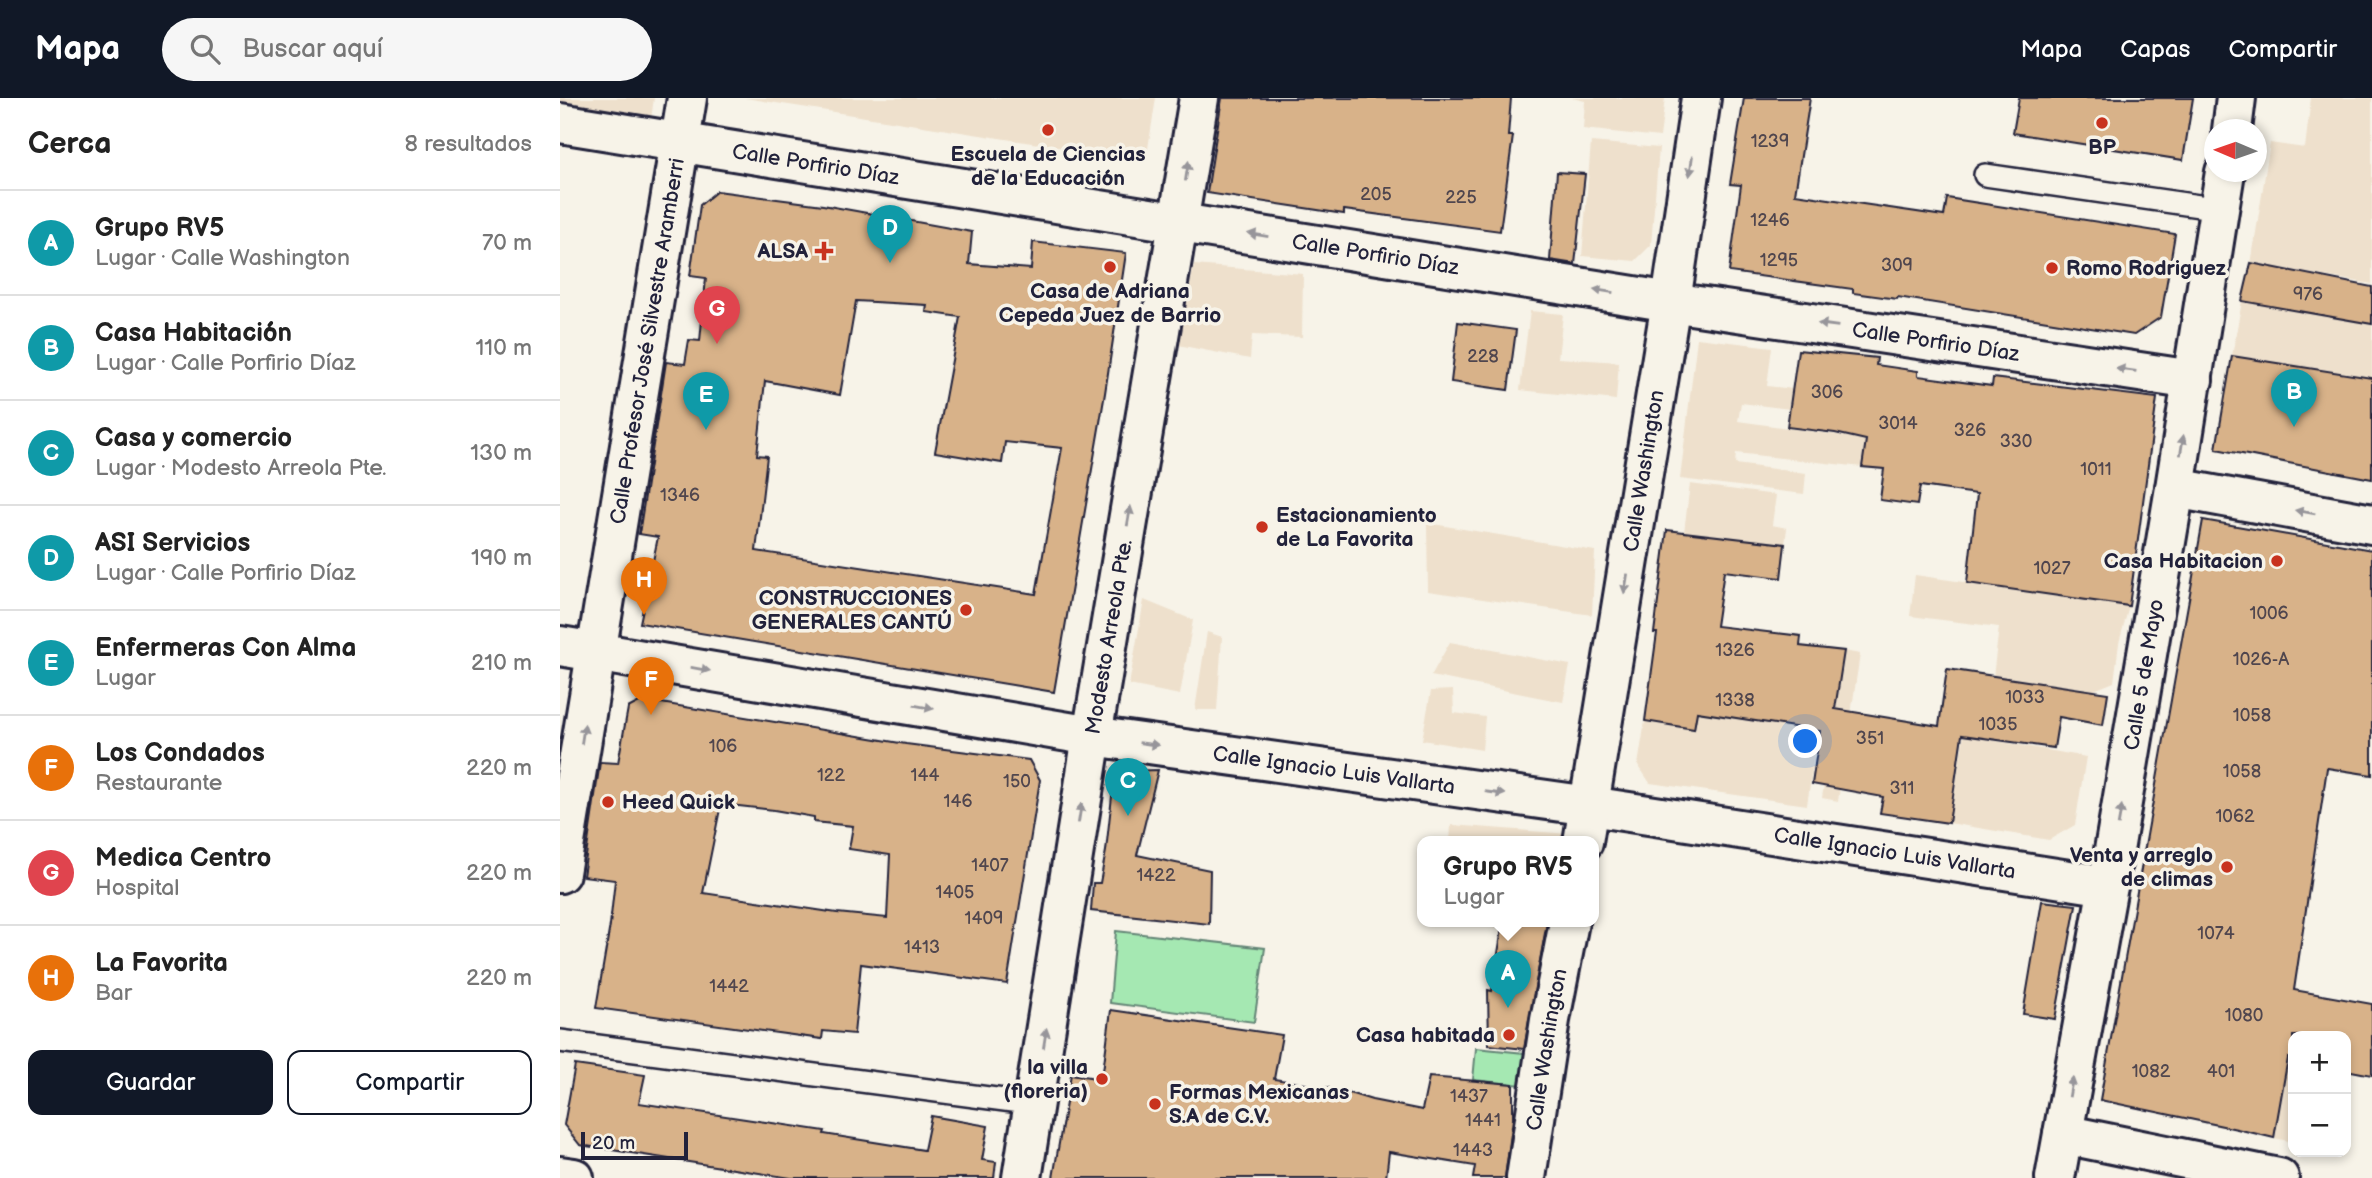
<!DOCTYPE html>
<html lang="es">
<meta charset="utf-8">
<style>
:root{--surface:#fff;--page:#f6f6f6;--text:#222;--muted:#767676;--line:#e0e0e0;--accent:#111827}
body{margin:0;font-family:"Balsamiq Sans",sans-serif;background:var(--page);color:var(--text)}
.controls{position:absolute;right:21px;bottom:21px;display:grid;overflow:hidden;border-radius:14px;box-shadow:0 4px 10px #0003}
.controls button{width:63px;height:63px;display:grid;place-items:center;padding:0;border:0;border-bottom:2px solid var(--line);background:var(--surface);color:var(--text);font:35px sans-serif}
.compass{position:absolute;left:1644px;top:21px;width:63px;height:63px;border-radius:50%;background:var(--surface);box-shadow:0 4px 10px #0003;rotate:272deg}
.scale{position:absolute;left:21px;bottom:18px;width:107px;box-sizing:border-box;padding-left:7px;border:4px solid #22223b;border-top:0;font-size:19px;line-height:24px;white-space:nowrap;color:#22223b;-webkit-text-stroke:5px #f7f3e8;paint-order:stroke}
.you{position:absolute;left:1246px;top:644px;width:24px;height:24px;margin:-18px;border:5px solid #fff;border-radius:50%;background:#1a73e8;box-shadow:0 0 0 10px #1a73e833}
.badge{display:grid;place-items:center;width:46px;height:46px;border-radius:50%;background:var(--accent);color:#fff;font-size:23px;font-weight:700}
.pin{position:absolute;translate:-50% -58px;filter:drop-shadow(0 2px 4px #0008)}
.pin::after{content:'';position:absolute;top:37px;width:24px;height:21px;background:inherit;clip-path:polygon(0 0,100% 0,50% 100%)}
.popup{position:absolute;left:857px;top:738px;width:182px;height:91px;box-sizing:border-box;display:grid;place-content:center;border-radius:14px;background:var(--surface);filter:drop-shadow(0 2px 5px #0005);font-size:23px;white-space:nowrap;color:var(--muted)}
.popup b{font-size:26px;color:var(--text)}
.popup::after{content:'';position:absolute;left:50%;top:100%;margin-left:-14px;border:14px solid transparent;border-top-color:var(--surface)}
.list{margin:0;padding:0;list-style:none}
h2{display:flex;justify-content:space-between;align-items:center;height:91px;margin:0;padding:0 28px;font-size:30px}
h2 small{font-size:23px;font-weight:400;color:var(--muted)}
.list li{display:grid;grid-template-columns:46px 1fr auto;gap:21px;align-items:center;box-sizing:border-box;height:105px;padding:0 28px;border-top:2px solid var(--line)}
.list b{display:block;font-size:26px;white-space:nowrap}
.list p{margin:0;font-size:23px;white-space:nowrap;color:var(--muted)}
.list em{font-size:23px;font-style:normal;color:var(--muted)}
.actions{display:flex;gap:14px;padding:21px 28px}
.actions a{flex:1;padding:16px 0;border:2px solid var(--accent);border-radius:14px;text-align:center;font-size:24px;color:var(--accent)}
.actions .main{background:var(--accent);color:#fff}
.icon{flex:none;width:38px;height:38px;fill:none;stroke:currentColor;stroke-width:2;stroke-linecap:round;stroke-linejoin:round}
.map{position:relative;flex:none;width:1812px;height:1080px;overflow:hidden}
header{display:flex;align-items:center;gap:42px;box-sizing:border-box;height:98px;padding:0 35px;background:var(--accent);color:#fff}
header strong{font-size:33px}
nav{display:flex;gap:38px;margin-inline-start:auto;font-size:24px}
.search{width:490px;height:63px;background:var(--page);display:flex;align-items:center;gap:18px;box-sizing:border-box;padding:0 24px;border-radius:38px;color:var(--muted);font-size:26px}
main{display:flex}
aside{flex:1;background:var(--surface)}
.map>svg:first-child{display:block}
.built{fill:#eee0cc}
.green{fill:#a5e8b2;stroke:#648576;stroke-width:2}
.building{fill:#d8b289;stroke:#22223b;stroke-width:2;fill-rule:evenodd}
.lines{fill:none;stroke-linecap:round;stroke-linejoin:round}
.service-casing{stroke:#22223b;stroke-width:26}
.minor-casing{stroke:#22223b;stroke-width:44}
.secondary-casing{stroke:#22223b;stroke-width:44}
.service{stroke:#f7f3e8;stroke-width:21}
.minor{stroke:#f7f3e8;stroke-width:38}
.secondary{stroke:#f7f3e8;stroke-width:38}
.oneway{fill:#97959a}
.poi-dot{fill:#c8321e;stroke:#f7f3e8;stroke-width:2.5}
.labels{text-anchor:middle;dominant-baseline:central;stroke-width:7;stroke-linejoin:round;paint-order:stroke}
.number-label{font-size:18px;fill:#50464e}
.poi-label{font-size:21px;font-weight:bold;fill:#22223b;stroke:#f7f3e8;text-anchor:end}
.street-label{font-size:21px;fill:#22223b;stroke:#f7f3e8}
</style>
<header>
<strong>Mapa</strong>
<div class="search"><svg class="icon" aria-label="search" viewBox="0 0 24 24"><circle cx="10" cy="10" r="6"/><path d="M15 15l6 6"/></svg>Buscar aquí</div>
<nav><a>Mapa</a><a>Capas</a><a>Compartir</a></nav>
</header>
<main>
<aside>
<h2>Cerca<small>8 resultados</small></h2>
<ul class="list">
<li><span class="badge" style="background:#0f9aa8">A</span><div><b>Grupo RV5</b><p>Lugar · Calle Washington</p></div><em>70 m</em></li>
<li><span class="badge" style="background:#0f9aa8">B</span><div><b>Casa Habitación</b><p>Lugar · Calle Porfirio Díaz</p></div><em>110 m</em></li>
<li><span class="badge" style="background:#0f9aa8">C</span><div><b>Casa y comercio</b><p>Lugar · Modesto Arreola Pte.</p></div><em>130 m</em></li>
<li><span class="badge" style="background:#0f9aa8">D</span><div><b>ASI Servicios</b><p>Lugar · Calle Porfirio Díaz</p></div><em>190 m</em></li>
<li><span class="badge" style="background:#0f9aa8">E</span><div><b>Enfermeras Con Alma</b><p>Lugar</p></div><em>210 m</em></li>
<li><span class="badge" style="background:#e8710a">F</span><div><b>Los Condados</b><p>Restaurante</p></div><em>220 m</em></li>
<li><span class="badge" style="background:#e0444e">G</span><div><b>Medica Centro</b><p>Hospital</p></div><em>220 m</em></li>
<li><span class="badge" style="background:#e8710a">H</span><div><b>La Favorita</b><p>Bar</p></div><em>220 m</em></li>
</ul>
<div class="actions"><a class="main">Guardar</a><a>Compartir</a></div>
</aside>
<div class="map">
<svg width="1812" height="1080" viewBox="0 0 1812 1080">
<rect width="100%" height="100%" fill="#f7f3e8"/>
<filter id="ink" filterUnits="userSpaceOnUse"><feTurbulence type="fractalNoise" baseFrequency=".0143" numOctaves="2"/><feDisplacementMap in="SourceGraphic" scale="14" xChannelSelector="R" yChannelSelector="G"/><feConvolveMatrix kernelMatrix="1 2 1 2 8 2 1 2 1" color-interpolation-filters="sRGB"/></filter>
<g filter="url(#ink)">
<!-- built -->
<g class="built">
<polygon points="0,0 94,0 91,21 0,8"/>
<polygon points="185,0 596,0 586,63"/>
<polygon points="1012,0 1105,0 1100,39 1023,31 1025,3"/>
<polygon points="1751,0 1812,0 1812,186 1691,166 1710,45 1745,50"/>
<polygon points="1031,44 1099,50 1091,147 1075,163 1022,158"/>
<polygon points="634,167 743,176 742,239 692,237 690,261 618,247"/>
<polygon points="1682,203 1812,226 1812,280 1672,258"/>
<polygon points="970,213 1003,216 998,260 1059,264 1056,302 960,292"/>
<polygon points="1137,240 1212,249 1207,288 1233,291 1230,311 1181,305 1178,323 1307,341 1302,369 1176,355 1175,366 1246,375 1244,396 1120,381"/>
<polygon points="1130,386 1216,397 1212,427 1227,430 1225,446 1124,434"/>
<polygon points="867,425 1035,453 1032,517 868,493"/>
<polygon points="1355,477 1569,508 1559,545 1554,584 1532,593 1433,579 1439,529 1350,518"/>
<polygon points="584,502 633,522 620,597 569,587"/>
<polygon points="647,534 662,539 657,612 635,612"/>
<polygon points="890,544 1010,567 1003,604 871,578"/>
<polygon points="1284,553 1300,556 1278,703 1262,700"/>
<polygon points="893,592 894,615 925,619 922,652 862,642 871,593"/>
<polygon points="1137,614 1258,633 1247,707 1090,685 1078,667 1085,623 1134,631"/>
<polygon points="1404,637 1526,659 1515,727 1489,742 1389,725"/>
<polygon points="891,727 1010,736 1009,744 890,744"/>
<polygon points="1688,951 1733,961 1733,1044 1714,1040 1721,1000"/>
</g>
<!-- green -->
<g class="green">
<polygon points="556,833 705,850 694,924 550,905"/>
<polygon points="916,950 964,955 962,987 913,982"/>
</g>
<!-- building -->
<g class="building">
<polygon points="662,0 951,0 948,38 953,38 940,133 784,112 784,116 647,95"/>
<polygon points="1184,0 1250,0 1235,96 1384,118 1387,100 1615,136 1601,219 1574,237 1338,199 1337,201 1293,195 1293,191 1169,174 1181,87 1170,86"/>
<polygon points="1459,0 1633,0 1623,62 1453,35"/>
<polygon points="997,74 1025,76 1015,166 990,162"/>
<path d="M157 93 263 107 412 134 409 166 471 171 473 144 566 155 545 295 494 594 80 525 98 439 79 436 106 264 125 266 129 242 140 243 146 180 130 178 140 107ZM296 203 367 207 366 214 400 219 375 354 442 365 445 344 502 350 476 496 196 453 207 358 197 357 205 283 280 297Z"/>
<polygon points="1691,165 1812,189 1812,226 1682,203"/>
<polygon points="898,224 956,232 948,292 891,284"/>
<polygon points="1238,252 1317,260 1316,267 1358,273 1358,278 1432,288 1433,280 1597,300 1569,508 1407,485 1417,396 1360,388 1357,407 1320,402 1324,371 1302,369 1306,342 1275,335 1227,329"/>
<polygon points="1672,258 1812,280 1812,381 1656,351"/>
<polygon points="1643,422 1812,452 1812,677 1767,670 1734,892 1812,906 1812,977 1786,972 1786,938 1733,938 1733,961 1728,960 1714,1040 1677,1031 1540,1002"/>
<polygon points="1107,432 1225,446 1221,480 1164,473 1156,528 1241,538 1240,548 1284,553 1275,611 1379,628 1387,571 1548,595 1543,627 1499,619 1494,650 1402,637 1389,725 1320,715 1323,699 1252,686 1260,633 1137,614 1134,631 1085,623 1097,535 1094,535"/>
<path d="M83 602 346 646 469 662 480 682 447 886 301 866 294 936 263 933 262 941 36 910 50 827 55 782 23 778 40 664 58 665 68 610ZM161 706 214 712 254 719V724L293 728 289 751 330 757 327 820 277 815 143 795Z"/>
<polygon points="598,672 577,757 650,772 649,826 531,813 533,785 540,785 546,753 553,689 563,673"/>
<polygon points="1482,803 1516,807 1495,921 1463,916"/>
<polygon points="943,824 987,824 964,951 929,947 928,892 932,893"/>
<polygon points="551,912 722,937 714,981 776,991 812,1002 862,1012 869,979 953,986 953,1021 945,1080 913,1080 915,1068 829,1054 826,1080 493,1080 511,976 542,981"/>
<polygon points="15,967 85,977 79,1005 265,1033 264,1036 364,1052 371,1018 428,1028 422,1062 436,1064 434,1080 231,1080 20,1047 4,1027"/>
</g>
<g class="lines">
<defs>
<g id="service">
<polyline points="1425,77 1660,111"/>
<polyline points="0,943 474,1006"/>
</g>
<g id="minor">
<path id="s1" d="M0 25 1111 204 1633 282"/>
<polyline points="1672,32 1676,0"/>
<polyline points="1615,390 1812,426"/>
<path id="s2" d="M0 548 532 638 1030 708 1548 788"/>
<polyline points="1503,1036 1719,1080"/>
<polyline points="0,1078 14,1080"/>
<path id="s3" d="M462 1080 532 638 639 0"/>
<path id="s4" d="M1495 1080 1548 788 1615 390 1665 74"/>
</g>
<g id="secondary">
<path id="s5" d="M1023 744 1111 204 1141 0"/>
<path id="s6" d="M0 775 127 0"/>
<path id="s7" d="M966 1080 990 922 1009 824"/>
</g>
</defs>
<!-- service casing -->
<use href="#service" class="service-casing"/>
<!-- minor casing -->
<use href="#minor" class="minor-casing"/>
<!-- secondary casing -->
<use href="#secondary" class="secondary-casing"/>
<!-- service -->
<use href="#service" class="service"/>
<!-- minor -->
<use href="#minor" class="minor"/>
<!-- secondary -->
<use href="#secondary" class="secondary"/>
</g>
<!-- one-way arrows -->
<defs><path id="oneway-solid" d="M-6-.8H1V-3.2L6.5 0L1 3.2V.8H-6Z" transform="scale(1.75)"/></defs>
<g class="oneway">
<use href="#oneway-solid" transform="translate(1131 68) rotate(98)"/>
<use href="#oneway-solid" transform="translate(627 73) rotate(-81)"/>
<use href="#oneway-solid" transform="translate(698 137) rotate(-171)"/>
<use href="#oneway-solid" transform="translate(1043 193) rotate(-171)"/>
<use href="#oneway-solid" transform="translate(1268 227) rotate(-172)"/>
<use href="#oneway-solid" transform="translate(1566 272) rotate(-172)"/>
<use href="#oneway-solid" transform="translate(1622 347) rotate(-81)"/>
<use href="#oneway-solid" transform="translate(1745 414) rotate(-170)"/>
<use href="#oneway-solid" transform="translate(569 418) rotate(-80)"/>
<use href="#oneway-solid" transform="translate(1066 486) rotate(99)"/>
<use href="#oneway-solid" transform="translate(140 571) rotate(10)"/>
<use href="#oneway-solid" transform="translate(364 609) rotate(10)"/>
<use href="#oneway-solid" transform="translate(23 636) rotate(-81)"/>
<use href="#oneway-solid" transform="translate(589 646) rotate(8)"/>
<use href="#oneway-solid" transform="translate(935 695) rotate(8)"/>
<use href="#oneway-solid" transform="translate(520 715) rotate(-81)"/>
<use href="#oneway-solid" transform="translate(1560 717) rotate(-80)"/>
<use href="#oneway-solid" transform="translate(485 940) rotate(-81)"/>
<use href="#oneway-solid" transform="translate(1511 989) rotate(-80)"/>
</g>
</g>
<!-- markers -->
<g class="poi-dot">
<circle cx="1542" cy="25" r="7"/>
<circle cx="488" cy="32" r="7"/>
<path d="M260.5 142.5h7v7h7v7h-7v7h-7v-7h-7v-7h7z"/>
<circle cx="550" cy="169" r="7"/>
<circle cx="1492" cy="170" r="7"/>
<circle cx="702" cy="429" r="7"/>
<circle cx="1717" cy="463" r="7"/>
<circle cx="406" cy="512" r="7"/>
<circle cx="48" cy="704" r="7"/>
<circle cx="1667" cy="769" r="7"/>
<circle cx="949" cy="937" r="7"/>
<circle cx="542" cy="981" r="7"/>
<circle cx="595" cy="1006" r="7"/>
</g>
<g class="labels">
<!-- number labels -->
<g class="number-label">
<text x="1210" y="43">1239</text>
<text x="816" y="96">205</text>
<text x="901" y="99">225</text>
<text x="1210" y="122">1246</text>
<text x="1219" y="162">1295</text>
<text x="1337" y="167">309</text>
<text x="1748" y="196">976</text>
<text x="923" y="258">228</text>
<text x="1267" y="294">306</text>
<text x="1338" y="325">3014</text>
<text x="1410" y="332">326</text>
<text x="1456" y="343">330</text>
<text x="1536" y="371">1011</text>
<text x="120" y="397">1346</text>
<text x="1492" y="470">1027</text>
<text x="1709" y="515">1006</text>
<text x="1175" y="552">1326</text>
<text x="1701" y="561">1026-A</text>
<text x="1465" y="599">1033</text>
<text x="1175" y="602">1338</text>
<text x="1692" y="617">1058</text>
<text x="1438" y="626">1035</text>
<text x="1310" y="640">351</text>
<text x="163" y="648">106</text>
<text x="1682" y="673">1058</text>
<text x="271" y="677">122</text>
<text x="365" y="677">144</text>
<text x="457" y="683">150</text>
<text x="1342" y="690">311</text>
<text x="398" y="703">146</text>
<text x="1675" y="718">1062</text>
<text x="430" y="767">1407</text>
<text x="596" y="777">1422</text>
<text x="395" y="794">1405</text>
<text x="424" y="820">1409</text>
<text x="1656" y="835">1074</text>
<text x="362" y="849">1413</text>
<text x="169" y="888">1442</text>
<text x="1684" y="917">1080</text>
<text x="1591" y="973">1082</text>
<text x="1661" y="973">401</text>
<text x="909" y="998">1437</text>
<text x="923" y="1022">1441</text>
<text x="913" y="1052">1443</text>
</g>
<!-- poi labels -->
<g class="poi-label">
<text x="1542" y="49" text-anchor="middle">BP</text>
<text x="488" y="56" text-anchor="middle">Escuela de Ciencias<tspan x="488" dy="24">de la Educación</tspan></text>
<text x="248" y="153">ALSA</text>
<text x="1506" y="170" text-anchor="start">Romo Rodriguez</text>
<text x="550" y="193" text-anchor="middle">Casa de Adriana<tspan x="550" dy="24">Cepeda Juez de Barrio</tspan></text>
<text x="716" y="417" text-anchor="start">Estacionamiento<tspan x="716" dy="24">de La Favorita</tspan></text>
<text x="1703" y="463">Casa Habitacion</text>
<text x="392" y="500">CONSTRUCCIONES<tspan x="392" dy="24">GENERALES CANTÚ</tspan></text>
<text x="62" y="704" text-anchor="start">Heed Quick</text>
<text x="1653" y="757">Venta y arreglo<tspan x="1653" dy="24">de climas</tspan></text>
<text x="935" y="937">Casa habitada</text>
<text x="528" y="969">la villa<tspan x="528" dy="24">(floreria)</tspan></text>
<text x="609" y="994" text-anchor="start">Formas Mexicanas<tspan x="609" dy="24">S.A de C.V.</tspan></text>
</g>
<!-- street labels -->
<g class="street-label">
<text stroke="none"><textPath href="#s1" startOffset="259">Calle Porfirio Díaz</textPath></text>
<text stroke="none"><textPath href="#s1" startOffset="826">Calle Porfirio Díaz</textPath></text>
<text stroke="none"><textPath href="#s6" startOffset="539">Calle Profesor José Silvestre Aramberri</textPath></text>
<text stroke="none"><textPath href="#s1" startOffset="1393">Calle Porfirio Díaz</textPath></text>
<text stroke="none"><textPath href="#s5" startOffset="376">Calle Washington</textPath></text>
<text stroke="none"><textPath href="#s3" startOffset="548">Modesto Arreola Pte.</textPath></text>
<text stroke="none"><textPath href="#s4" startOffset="511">Calle 5 de Mayo</textPath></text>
<text stroke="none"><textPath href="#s2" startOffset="784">Calle Ignacio Luis Vallarta</textPath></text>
<text stroke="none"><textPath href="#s2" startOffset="1351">Calle Ignacio Luis Vallarta</textPath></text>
<text stroke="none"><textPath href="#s7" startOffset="130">Calle Washington</textPath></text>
</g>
</g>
</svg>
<div class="controls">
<button>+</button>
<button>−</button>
</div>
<svg class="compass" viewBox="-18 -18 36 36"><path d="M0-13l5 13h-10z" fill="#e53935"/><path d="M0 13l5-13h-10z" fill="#767676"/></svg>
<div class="scale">20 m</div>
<div class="you"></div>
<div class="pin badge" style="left:948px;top:910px;background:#0f9aa8">A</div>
<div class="popup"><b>Grupo RV5</b>Lugar</div>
<div class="pin badge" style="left:1734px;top:329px;background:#0f9aa8">B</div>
<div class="pin badge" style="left:568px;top:718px;background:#0f9aa8">C</div>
<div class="pin badge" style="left:330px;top:165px;background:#0f9aa8">D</div>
<div class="pin badge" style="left:146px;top:332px;background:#0f9aa8">E</div>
<div class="pin badge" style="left:91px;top:617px;background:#e8710a">F</div>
<div class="pin badge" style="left:157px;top:246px;background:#e0444e">G</div>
<div class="pin badge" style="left:84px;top:517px;background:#e8710a">H</div>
</div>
</main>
